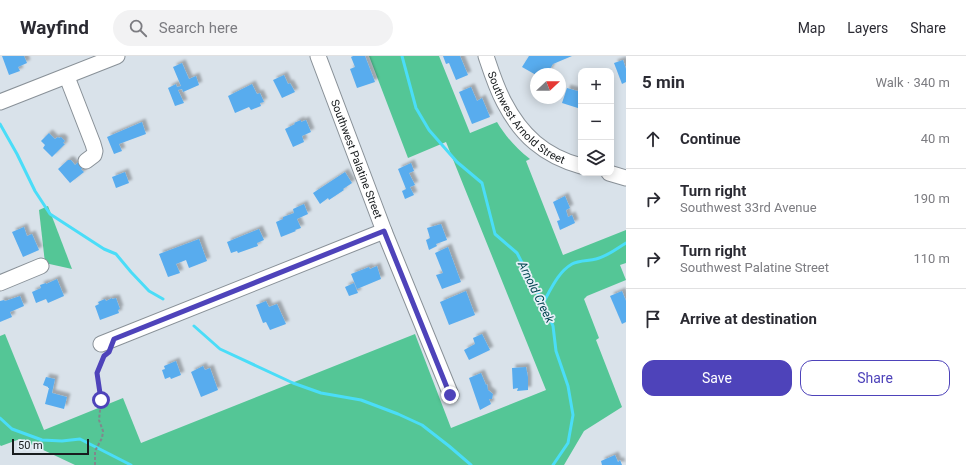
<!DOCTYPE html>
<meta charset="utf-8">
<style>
:root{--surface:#fff;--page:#f2f2f3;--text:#2b2b33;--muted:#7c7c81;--line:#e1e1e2;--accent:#4e43ba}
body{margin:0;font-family:Roboto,sans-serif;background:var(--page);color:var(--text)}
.controls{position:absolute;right:12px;top:12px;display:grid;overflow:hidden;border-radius:8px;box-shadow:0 2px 10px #0003}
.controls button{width:36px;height:36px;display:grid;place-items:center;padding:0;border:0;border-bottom:1px solid var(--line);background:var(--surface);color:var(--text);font:20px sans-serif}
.compass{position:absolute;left:530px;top:12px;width:36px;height:36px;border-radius:50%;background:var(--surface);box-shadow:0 2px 10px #0003;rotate:68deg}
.scale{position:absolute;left:12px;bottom:10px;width:77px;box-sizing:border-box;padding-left:4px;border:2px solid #181c1e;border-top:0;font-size:11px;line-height:14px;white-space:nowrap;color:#181c1e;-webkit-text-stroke:3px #e7f0f8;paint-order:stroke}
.stop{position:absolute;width:12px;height:12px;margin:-9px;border:3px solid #4e43ba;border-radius:50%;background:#fff}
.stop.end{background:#4e43ba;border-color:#fff;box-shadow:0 1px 4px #0008}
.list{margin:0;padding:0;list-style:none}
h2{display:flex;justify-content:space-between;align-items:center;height:52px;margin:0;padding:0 16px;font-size:17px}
h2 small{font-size:13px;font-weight:400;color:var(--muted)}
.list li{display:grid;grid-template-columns:26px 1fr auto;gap:12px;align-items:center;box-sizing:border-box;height:60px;padding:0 16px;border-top:1px solid var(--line)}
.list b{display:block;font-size:15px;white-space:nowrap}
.list p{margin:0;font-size:13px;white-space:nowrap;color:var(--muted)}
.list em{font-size:13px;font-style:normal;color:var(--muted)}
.actions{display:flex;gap:8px;padding:12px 16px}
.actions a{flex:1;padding:9px 0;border:1px solid var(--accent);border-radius:12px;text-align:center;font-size:14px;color:var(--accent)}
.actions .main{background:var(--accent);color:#fff}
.icon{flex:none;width:22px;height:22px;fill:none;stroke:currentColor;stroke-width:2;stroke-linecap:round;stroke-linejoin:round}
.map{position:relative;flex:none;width:626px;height:409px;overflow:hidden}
header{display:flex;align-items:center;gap:24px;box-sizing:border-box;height:56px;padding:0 20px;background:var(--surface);border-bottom:1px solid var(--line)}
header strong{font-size:19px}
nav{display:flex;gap:22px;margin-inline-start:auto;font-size:14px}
.search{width:280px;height:36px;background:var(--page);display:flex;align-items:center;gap:10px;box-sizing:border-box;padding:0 14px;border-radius:22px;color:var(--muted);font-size:15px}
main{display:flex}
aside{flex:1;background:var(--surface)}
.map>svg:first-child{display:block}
.forest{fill:#54c696}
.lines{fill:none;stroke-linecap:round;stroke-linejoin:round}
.stream{stroke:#4addf8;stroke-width:3}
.building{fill:#59acee;filter:url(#shadow)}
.minor-casing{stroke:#899198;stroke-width:17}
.path{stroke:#81878d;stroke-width:2;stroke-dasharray:3 2;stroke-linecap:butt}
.minor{stroke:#fff;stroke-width:15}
.route{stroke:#4e43ba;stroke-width:5}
.labels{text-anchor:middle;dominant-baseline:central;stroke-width:3.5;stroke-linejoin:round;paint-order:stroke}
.street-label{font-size:11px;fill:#181c1e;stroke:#e7f0f8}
.water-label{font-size:12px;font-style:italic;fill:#00434e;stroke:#e7f0f8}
</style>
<header>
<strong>Wayfind</strong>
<div class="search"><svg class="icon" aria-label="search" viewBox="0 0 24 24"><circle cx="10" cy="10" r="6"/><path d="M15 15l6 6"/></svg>Search here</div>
<nav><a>Map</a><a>Layers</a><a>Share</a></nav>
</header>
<main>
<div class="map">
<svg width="626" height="409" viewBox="0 0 626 409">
<defs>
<filter id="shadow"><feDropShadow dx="3.5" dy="-3.5" stdDeviation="1" flood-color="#0004"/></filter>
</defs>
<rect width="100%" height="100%" fill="#d9e2ea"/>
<!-- forest -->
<g class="forest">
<path d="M369 0H439L470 77 497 66C506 81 516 92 530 103L526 105 563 199 626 174V207L620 209 626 224 587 240 584 243 599 282 596 284 622 351 584 375 564 409H75L20 383 1 390 0 389V280L5 278 44 374 123 342 141 387 415 278 451 372 546 334 446 86 408 102Z"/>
<polygon points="48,150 72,213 45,207 39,154"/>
</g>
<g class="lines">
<!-- stream -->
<g class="stream">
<polyline points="402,0 416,52 429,74 457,106 482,127 495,178 517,197 543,247 553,270 556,295 568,330 573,359 568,387 553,409"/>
<polyline points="0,68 17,98 35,135 50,158 104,193 116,198 131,216 149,235 163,243"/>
<path d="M543 247C551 233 558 216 572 208 579 204 589 205 596 203 608 200 616 193 626 187"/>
<polyline points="194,270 220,293 293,327 321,337 361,344 398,358 422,369 449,390 471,409"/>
<polyline points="0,362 12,373 42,384 62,385 80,383 131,409"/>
</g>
</g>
<!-- building -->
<g class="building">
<polygon points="2,0 24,0 27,7 18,11 20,15 9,19"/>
<polygon points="353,0 365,0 375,26 357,32 350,13 355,11 351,1"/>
<polygon points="443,0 460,0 468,19 456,24 449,7 446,8"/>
<polygon points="529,0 572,0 553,8 547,18 536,18 536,19 522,11"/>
<polygon points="623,4 626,13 626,26 622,28 614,7"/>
<polygon points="182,7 189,23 196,20 199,29 183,36 182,33 178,34 184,47 175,50 168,32 176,28 177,31 181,30 173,11"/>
<polygon points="284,19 288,28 290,27 295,36 282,42 273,24"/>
<polygon points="252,28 257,38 260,37 264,46 260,47 261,50 251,54 249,51 235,57 228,40"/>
<polygon points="471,31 477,45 482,42 490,61 472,68 459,36"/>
<polygon points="567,32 581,36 581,53 562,47"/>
<polygon points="301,64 301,66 306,64 311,76 302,80 304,86 293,91 285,73 295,68 294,67"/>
<polygon points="142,66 146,78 119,88 122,95 114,98 107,81"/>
<polygon points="49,77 55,83 58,81 59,82 61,81 65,85 63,87 65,88 52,101 43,92 45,89 41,85"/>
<polygon points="68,104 71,104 75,109 78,106 83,112 81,113 84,116 70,127 58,113"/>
<polygon points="411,107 414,115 409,117 415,129 410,131 414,139 405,143 402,135 406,133 398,113"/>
<polygon points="125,116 129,127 116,132 112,121"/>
<polygon points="345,116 352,127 343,133 344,134 329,144 328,142 320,148 313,137"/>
<polygon points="565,140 570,152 566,154 568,161 572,159 575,167 560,174 557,165 560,164 553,146"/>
<polygon points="304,148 308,158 297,163 301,172 295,174 296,175 281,181 276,166 283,163 283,161 294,157 293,153"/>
<polygon points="441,168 447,184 436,188 437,190 429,194 426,184 430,182 427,172"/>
<polygon points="24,171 27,180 32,178 39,194 23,201 12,176"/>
<polygon points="259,173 264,184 257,187 258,190 238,197 237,195 231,197 227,186"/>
<polygon points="199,183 207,205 189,212 186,204 176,208 180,217 168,221 159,198"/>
<polygon points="448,191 461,226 442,233 436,219 443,217 435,197"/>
<polygon points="377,210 381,223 357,233 351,218 369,211 370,213"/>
<polygon points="57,223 64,240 48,247 46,243 36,247 32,236 41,232 40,229 46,227 46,228"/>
<polygon points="354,227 358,237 349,240 345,231"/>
<polygon points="466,235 475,259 449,269 440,246"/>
<polygon points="622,235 626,245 626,266 622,268 610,240"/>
<polygon points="20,240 24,250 10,256 12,261 0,266 0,245 4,244 5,245"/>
<polygon points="112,242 112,243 116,242 120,253 118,254 119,257 100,264 95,250 99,248 98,246 105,243 106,245"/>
<polygon points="266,245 269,251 277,248 286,268 270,274 266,266 263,267 256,249"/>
<polygon points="482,278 490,294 469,304 464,294 475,288 473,282"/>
<polygon points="176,305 181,319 171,323 170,321 165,323 162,314 165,313 164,310"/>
<polygon points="203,310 205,314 210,312 218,334 201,341 191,316"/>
<polygon points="526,311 528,321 528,334 517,335 518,332 513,333 512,312"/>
<polygon points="481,317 486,329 487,328 488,334 493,338 492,343 489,343 491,348 480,354 469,322"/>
<polygon points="46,321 55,323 52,337 67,341 64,353 45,348 49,332 48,332 48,331 43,329"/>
<polygon points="615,399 618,406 620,404 622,409 602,409 601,405"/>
</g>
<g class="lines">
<defs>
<g id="minor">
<path id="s1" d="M318 0 384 175 451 339"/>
<path id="s2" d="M486 0C491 15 496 31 504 46 521 79 544 100 581 110"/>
<polyline points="67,21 93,88 95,95 94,99 86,105"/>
<polyline points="0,46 117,0"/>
<polyline points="609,117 626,122"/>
<polyline points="0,227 41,210"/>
<polyline points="101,288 384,175"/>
</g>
</defs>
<!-- minor casing -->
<use href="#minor" class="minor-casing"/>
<!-- path -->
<polyline class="path" points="95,409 95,395 102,382 103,375 99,364 101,344 97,317 103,300 105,299"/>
<!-- minor -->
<use href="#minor" class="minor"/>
</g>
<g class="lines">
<!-- route -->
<polyline class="route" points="101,344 97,317 104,300 109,296 114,283 384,175 450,339"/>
</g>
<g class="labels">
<!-- street labels -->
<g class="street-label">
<text stroke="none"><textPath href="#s2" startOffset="76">Southwest Arnold Street</textPath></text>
<text stroke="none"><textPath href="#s1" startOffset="110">Southwest Palatine Street</textPath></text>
</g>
<!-- water labels -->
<g class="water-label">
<text transform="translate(536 236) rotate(64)">Arnold Creek</text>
</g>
</g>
</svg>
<div class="controls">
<button>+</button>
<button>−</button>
<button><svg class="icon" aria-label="layers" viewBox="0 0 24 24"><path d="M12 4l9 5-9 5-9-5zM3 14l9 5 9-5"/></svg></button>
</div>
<svg class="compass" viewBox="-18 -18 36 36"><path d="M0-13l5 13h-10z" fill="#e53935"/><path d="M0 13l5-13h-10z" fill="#7c7c81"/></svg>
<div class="scale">50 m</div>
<div class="stop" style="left:101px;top:344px"></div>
<div class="stop end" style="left:450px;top:339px"></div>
</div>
<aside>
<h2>5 min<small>Walk · 340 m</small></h2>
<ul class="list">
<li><svg class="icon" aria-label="ahead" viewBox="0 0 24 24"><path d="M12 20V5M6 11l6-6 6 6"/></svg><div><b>Continue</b></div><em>40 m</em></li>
<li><svg class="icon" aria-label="right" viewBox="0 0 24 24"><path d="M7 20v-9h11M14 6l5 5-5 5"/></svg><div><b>Turn right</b><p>Southwest 33rd Avenue</p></div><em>190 m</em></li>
<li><svg class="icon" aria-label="right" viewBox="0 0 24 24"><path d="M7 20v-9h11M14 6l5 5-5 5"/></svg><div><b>Turn right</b><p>Southwest Palatine Street</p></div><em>110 m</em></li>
<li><svg class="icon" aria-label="arrive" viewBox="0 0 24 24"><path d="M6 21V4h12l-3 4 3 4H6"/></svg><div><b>Arrive at destination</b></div></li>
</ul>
<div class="actions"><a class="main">Save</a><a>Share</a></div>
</aside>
</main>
